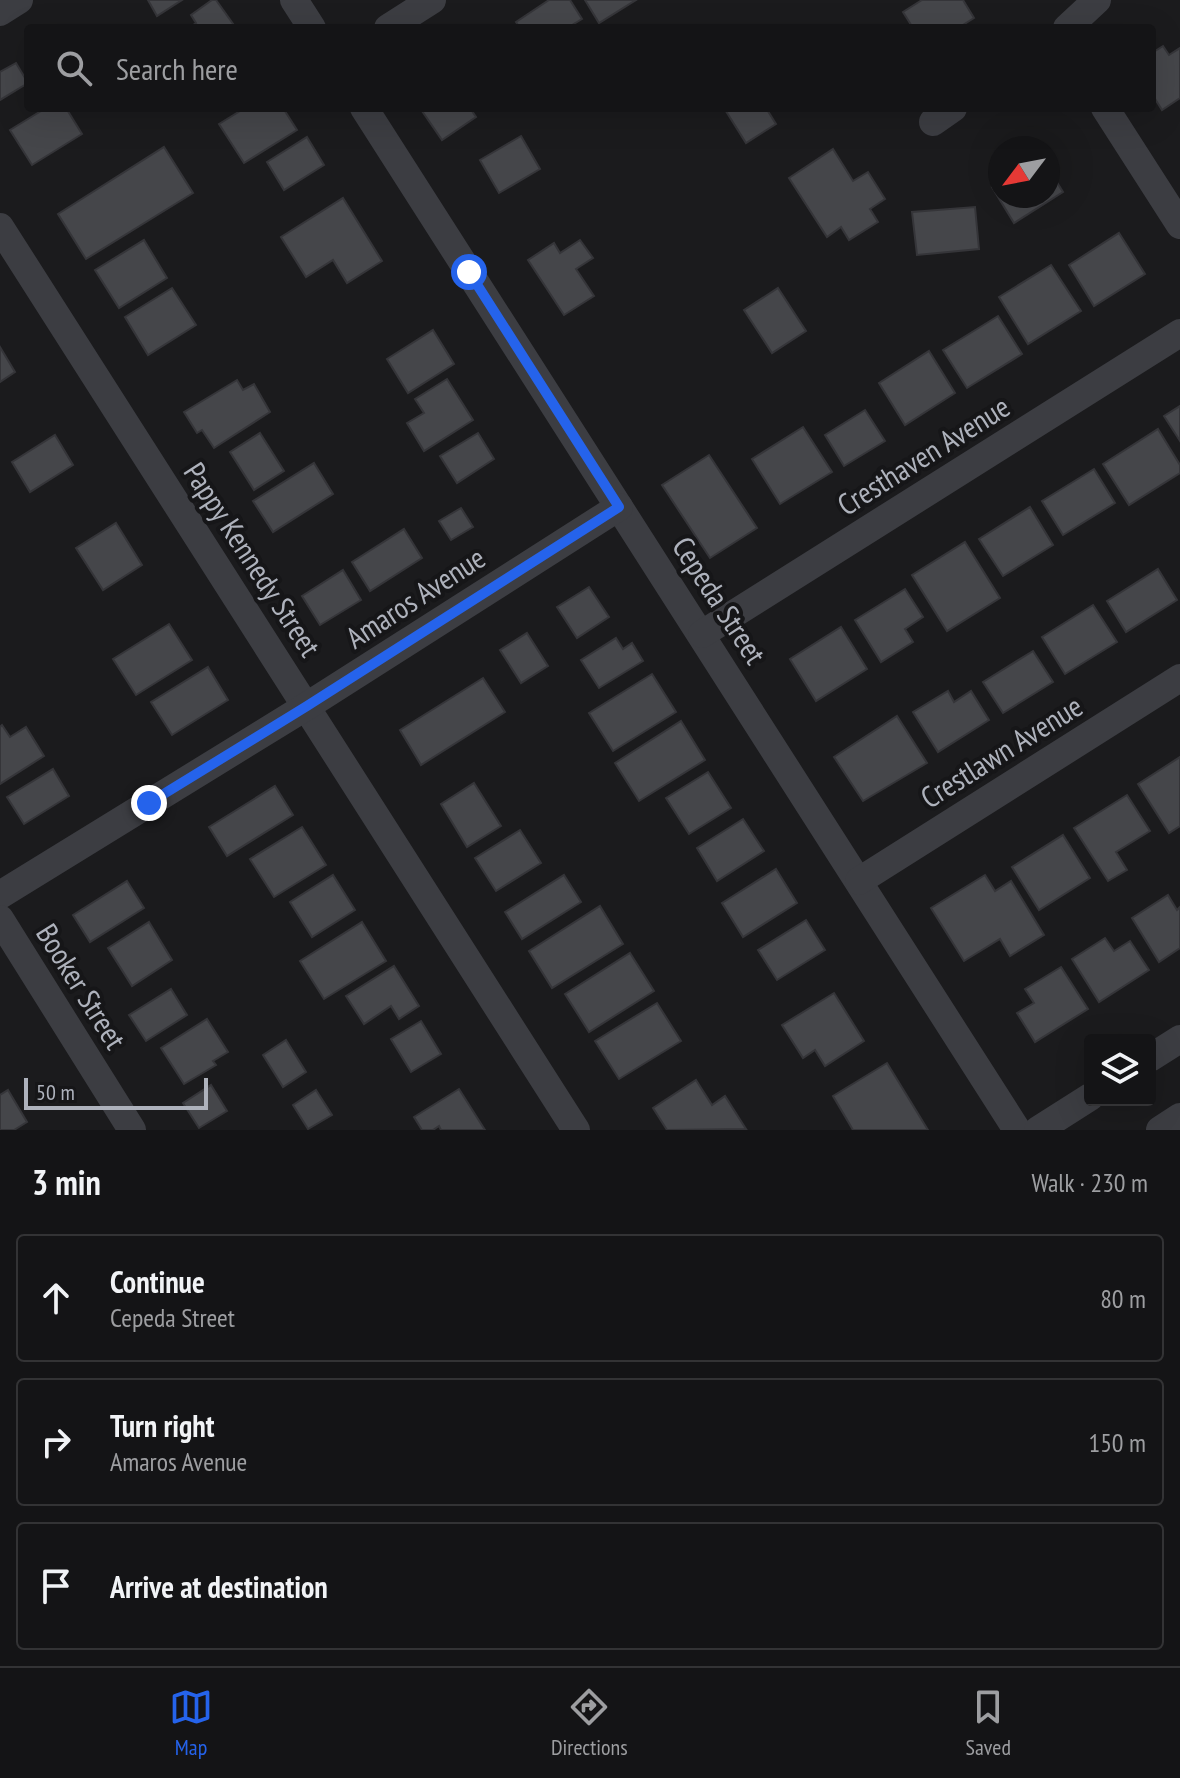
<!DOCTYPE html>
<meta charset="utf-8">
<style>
:root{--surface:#141416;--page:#1d1d1f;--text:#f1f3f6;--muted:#9d9ea1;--line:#333335;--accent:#2563eb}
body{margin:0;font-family:"PT Sans Narrow",sans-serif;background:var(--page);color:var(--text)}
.controls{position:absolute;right:24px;bottom:24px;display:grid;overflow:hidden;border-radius:8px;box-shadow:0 8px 32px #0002}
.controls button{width:72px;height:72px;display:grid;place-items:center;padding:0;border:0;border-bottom:2px solid var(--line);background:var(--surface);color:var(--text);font:40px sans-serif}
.compass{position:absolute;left:988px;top:136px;width:72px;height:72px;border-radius:50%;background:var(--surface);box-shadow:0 8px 32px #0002;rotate:238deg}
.scale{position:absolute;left:24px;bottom:20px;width:184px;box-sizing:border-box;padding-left:8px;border:4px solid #aeb2bc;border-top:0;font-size:22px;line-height:28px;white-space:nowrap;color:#aeb2bc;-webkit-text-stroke:6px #161618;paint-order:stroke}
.stop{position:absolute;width:24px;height:24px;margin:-18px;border:6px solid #2563eb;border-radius:50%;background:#fff}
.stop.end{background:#2563eb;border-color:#fff;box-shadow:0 2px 8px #0008}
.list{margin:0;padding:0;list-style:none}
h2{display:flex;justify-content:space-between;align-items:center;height:104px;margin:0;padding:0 32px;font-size:34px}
h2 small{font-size:26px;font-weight:400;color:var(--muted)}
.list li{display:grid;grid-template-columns:52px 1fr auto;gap:24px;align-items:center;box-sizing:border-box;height:128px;margin:0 16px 16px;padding:0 16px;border:2px solid var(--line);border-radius:8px}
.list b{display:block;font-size:30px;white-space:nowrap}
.list p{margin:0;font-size:26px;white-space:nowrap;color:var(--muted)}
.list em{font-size:26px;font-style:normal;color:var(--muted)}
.icon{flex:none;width:44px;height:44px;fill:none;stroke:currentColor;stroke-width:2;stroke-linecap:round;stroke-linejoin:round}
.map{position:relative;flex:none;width:1180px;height:1130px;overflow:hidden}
.search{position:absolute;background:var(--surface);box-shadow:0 8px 32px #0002;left:24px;right:24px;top:24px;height:88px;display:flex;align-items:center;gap:20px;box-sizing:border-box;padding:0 28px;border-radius:8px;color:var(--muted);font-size:30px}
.sheet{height:536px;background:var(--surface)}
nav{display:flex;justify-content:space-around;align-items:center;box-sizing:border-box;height:112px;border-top:2px solid var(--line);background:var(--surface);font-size:22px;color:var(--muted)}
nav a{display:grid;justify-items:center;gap:4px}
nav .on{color:var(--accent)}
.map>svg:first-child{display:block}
.building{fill:#45464a;stroke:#353539;stroke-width:2}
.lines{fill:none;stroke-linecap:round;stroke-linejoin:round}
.minor{stroke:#3c3d42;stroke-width:28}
.route{stroke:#2563eb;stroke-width:10}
.labels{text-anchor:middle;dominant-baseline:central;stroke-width:8;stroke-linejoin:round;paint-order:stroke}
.street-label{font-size:30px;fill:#aeb2bc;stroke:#161618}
</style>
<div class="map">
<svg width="1180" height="1130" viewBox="0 0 1180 1130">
<rect width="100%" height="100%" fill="#1b1b1d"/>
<!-- building -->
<g class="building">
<polygon points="148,0 182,0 157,16"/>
<polygon points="212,0 216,0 236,28 189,28 196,23 191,15"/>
<polygon points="549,0 570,0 582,19 567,28 520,28 516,22"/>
<polygon points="585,0 636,0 599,23"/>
<polygon points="922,0 963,0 974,18 958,28 913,28 903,12"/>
<polygon points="1163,46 1169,55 1180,48 1180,98 1162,110 1152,94 1152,53"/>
<polygon points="16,63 28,83 0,100 0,72"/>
<polygon points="46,108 66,108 82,134 32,165 10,130"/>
<polygon points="245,108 283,108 297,130 244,163 219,124"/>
<polygon points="420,108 470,108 476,117 442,140"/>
<polygon points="724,108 766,108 776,124 746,143"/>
<polygon points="521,136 540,169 499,193 480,160"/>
<polygon points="307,137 324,165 284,190 267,162"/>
<polygon points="164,147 193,193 86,259 58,214"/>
<polygon points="833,149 853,181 868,172 885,199 870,209 878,222 849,240 841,227 827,237 789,178"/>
<polygon points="1048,168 1063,192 1014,223 992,187 1000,182 1000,196 1048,196"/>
<polygon points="343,198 382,261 347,283 333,260 306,277 281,237"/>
<polygon points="975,207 979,249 917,255 912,212"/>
<polygon points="1119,233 1145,274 1094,306 1069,265"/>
<polygon points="144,240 167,278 119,308 95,270"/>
<polygon points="580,240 593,258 576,269 594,296 564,315 528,260 554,243 560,253"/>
<polygon points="1051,265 1081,311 1028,344 999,297"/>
<polygon points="172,288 196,325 148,355 125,317"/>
<polygon points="778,288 806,331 772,353 744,310"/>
<polygon points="998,316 1022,354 967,388 943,350"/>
<polygon points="433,330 454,364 408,393 387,359"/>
<polygon points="0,347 15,372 0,382"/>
<polygon points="929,351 955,393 905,425 879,383"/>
<polygon points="447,379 473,420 424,451 407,423 424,413 415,399"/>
<polygon points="237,380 243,390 254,384 270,412 214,448 202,430 197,433 184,412"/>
<polygon points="1180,406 1180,441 1164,416"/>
<polygon points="865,410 885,441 844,466 825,435"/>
<polygon points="803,427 832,472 780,504 752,459"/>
<polygon points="1158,429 1180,465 1180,473 1129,505 1103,464"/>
<polygon points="260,433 284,471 254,490 230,452"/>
<polygon points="478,433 494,459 457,483 440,456"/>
<polygon points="55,435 73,465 30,492 12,462"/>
<polygon points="709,455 757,528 710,558 662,485"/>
<polygon points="314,463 333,494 273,532 253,501"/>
<polygon points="1094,469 1115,503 1063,535 1042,501"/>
<polygon points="1030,507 1053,545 1003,576 979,539"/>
<polygon points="461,508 473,527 451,540 439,521"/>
<polygon points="116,523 142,565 103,590 76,548"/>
<polygon points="404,529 422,558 370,591 352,562"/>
<polygon points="965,542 1000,598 947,631 912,575"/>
<polygon points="1158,569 1177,600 1126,632 1107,601"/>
<polygon points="343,570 361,600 320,625 302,596"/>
<polygon points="589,587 609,617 577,638 557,607"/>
<polygon points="905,589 923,617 905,629 913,642 881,662 855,620"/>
<polygon points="1093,605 1117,642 1065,674 1042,637"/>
<polygon points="169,624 192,660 136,695 113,659"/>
<polygon points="841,627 867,669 816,701 790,659"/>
<polygon points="527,633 548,666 521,683 500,650"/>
<polygon points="616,638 623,649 632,643 643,661 599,688 581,660"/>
<polygon points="1033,651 1053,682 1003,713 983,682"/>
<polygon points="208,667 228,700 172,735 151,702"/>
<polygon points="652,674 676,712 613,751 589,713"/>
<polygon points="483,678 505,712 421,765 400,730"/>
<polygon points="948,691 954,702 971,691 989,720 938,752 913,712"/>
<polygon points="897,716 927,763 863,801 834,757"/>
<polygon points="681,721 705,760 639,801 615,763"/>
<polygon points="2,725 10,737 26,727 44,756 0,784 0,727"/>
<polygon points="1180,757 1180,826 1169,833 1138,784"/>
<polygon points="53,769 69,796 24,824 7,797"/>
<polygon points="708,772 731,808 689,834 666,798"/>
<polygon points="474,783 501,826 467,847 441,804"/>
<polygon points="275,786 293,815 227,856 209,827"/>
<polygon points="1127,795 1150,831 1116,852 1127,870 1108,881 1074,828"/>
<polygon points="743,819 764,851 717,881 697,848"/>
<polygon points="302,827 326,865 274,897 250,859"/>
<polygon points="520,830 541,863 496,891 475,858"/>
<polygon points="1063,835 1090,878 1039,910 1012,867"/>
<polygon points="776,869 797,903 743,937 722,903"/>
<polygon points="333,875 355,910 312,937 290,902"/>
<polygon points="564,875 581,902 522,939 505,912"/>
<polygon points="985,875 995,891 1011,881 1044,935 1010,956 1000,939 964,961 931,908"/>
<polygon points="127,881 144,908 90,942 73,915"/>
<polygon points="1168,895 1177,910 1180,907 1180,948 1159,962 1132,918"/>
<polygon points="600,906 623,944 552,988 529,951"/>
<polygon points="806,920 825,950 777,980 758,950"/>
<polygon points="149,922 172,960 132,986 108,948"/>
<polygon points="362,922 386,961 324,999 300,961"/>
<polygon points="1105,938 1114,951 1130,941 1149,970 1099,1002 1072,959"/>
<polygon points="630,953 654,991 589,1032 565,994"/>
<polygon points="394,966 419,1006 399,1019 391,1006 364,1024 346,996"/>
<polygon points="1061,967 1088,1009 1035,1042 1017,1013 1034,1003 1025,989"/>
<polygon points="171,989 187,1015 146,1041 129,1015"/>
<polygon points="834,993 864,1041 825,1066 815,1050 803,1058 782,1025"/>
<polygon points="657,1003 681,1041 619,1079 595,1041"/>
<polygon points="207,1019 228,1052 213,1061 216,1065 184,1084 161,1048"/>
<polygon points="421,1021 441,1054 411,1072 391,1039"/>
<polygon points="286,1040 306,1072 283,1087 263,1055"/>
<polygon points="887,1063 928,1130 853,1130 833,1096"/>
<polygon points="696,1080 712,1105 725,1096 746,1129 667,1130 653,1108"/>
<polygon points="211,1085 227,1111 199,1128 183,1103"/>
<polygon points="459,1089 485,1130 441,1130 439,1126 433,1130 422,1130 414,1117"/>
<polygon points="8,1090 27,1122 14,1130 0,1130 0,1095"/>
<polygon points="316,1090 332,1115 308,1129 293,1105"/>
</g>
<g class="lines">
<!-- minor -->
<g class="minor">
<polyline points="294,0 312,28"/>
<polyline points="0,12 19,0"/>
<polyline points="388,28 432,0"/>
<polyline points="1067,28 1097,0"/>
<polyline points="364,108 1017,1130"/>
<polyline points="1105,108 1180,225"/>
<polyline points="933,122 953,108"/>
<polyline points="0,227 576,1130"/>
<polyline points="702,634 1180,333"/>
<polyline points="859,881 1180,678"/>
<polyline points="0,895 307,706 619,507"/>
<polyline points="0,919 132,1130"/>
<polyline points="1150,1058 1180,1039"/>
<polyline points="1038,1130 1090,1097"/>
<polyline points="1160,1130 1180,1117"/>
</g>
</g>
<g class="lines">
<!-- route -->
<polyline class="route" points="149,803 307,706 619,507 469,272"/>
</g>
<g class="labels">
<!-- street labels -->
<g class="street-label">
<text transform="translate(923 455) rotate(-32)">Cresthaven Avenue</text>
<text transform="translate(253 559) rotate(57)">Pappy Kennedy Street</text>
<text transform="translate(415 597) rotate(-33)">Amaros Avenue</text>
<text transform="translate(720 600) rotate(57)">Cepeda Street</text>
<text transform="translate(1001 751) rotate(-32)">Crestlawn Avenue</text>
<text transform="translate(82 986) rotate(58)">Booker Street</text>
</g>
</g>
</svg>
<div class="controls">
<button><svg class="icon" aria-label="layers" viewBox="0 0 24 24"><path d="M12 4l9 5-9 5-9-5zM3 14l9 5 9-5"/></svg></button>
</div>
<svg class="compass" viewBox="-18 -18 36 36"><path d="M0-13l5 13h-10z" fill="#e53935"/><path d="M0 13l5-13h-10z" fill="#9d9ea1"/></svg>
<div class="scale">50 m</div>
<div class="stop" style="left:469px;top:272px"></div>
<div class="stop end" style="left:149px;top:803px"></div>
<div class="search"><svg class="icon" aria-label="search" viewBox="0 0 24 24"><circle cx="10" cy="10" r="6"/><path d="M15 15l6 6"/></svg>Search here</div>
</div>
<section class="sheet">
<h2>3 min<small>Walk · 230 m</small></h2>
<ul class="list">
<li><svg class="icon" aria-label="ahead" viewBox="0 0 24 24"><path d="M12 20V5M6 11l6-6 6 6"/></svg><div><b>Continue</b><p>Cepeda Street</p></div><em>80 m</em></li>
<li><svg class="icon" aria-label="right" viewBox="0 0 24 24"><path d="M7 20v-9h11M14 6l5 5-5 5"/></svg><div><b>Turn right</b><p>Amaros Avenue</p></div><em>150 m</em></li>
<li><svg class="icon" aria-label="arrive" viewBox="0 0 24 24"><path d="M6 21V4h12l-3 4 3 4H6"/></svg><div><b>Arrive at destination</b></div></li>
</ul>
</section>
<nav>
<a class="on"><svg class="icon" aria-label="map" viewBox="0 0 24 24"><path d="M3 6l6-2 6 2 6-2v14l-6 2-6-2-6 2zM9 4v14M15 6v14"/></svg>Map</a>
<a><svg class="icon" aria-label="directions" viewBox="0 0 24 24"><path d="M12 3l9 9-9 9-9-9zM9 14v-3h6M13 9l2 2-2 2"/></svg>Directions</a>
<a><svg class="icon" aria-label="saved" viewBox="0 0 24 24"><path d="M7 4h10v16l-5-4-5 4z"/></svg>Saved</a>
</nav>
